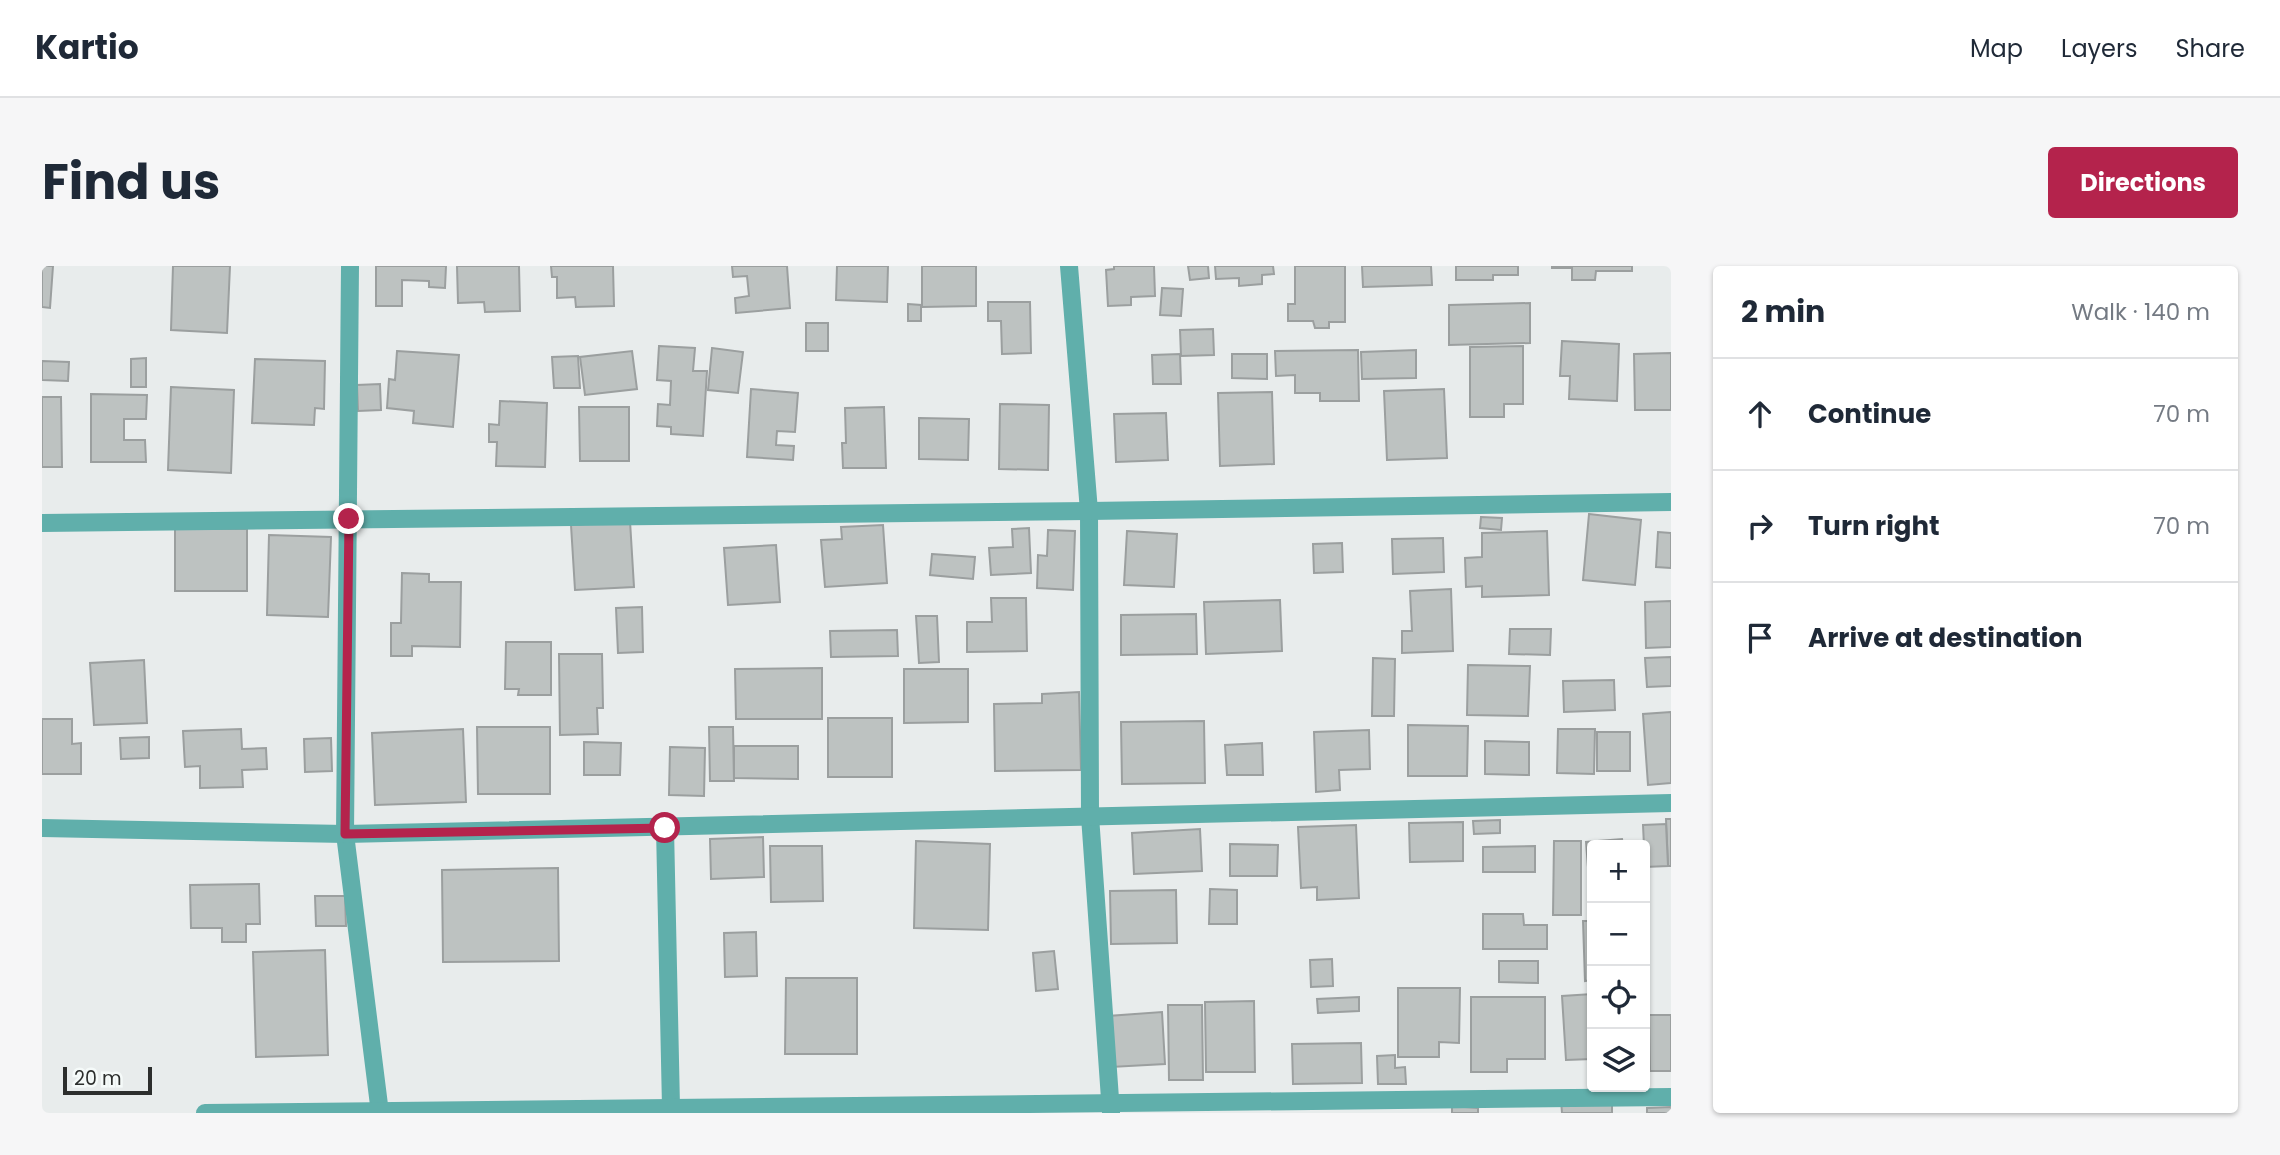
<!DOCTYPE html>
<meta charset="utf-8">
<style>
:root{--surface:#fff;--page:#f6f6f7;--text:#1f2937;--muted:#747a83;--line:#e0e1e3;--accent:#b4234c}
body{margin:0;font-family:Poppins,sans-serif;background:var(--page);color:var(--text)}
.controls{position:absolute;right:21px;bottom:21px;display:grid;overflow:hidden;border-radius:7px;box-shadow:0 2px 5px #0004}
.controls button{width:63px;height:63px;display:grid;place-items:center;padding:0;border:0;border-bottom:2px solid var(--line);background:var(--surface);color:var(--text);font:35px sans-serif}
.scale{position:absolute;left:21px;bottom:18px;width:89px;box-sizing:border-box;padding-left:7px;border:4px solid #2c2e2d;border-top:0;font-size:19px;line-height:24px;white-space:nowrap;color:#2c2e2d;-webkit-text-stroke:5px #f5faf9;paint-order:stroke}
.stop{position:absolute;width:21px;height:21px;margin:-16px;border:5px solid #b4234c;border-radius:50%;background:#fff}
.stop.end{background:#b4234c;border-color:#fff;box-shadow:0 2px 7px #0008}
.list{margin:0;padding:0;list-style:none}
h2{display:flex;justify-content:space-between;align-items:center;height:91px;margin:0;padding:0 28px;font-size:30px}
h2 small{font-size:23px;font-weight:400;color:var(--muted)}
.list li{display:grid;grid-template-columns:46px 1fr auto;gap:21px;align-items:center;box-sizing:border-box;height:112px;padding:0 28px;border-top:2px solid var(--line)}
.list b{display:block;font-size:26px;white-space:nowrap}
.list em{font-size:23px;font-style:normal;color:var(--muted)}
.icon{flex:none;width:38px;height:38px;fill:none;stroke:currentColor;stroke-width:2;stroke-linecap:round;stroke-linejoin:round}
.map{position:relative;flex:none;width:1629px;height:847px;overflow:hidden;border-radius:7px}
header{display:flex;align-items:center;gap:42px;box-sizing:border-box;height:98px;padding:0 35px;background:var(--surface);border-bottom:2px solid var(--line)}
header strong{font-size:33px}
nav{display:flex;gap:38px;margin-inline-start:auto;font-size:24px}
.intro{display:flex;align-items:center;justify-content:space-between;box-sizing:border-box;height:168px;padding:0 42px}
h1{margin:0;font-size:49px}
.button{padding:18px 32px;border-radius:7px;background:var(--accent);color:#fff;font-size:24px;font-weight:700}
main{display:flex;gap:42px;padding:0 42px}
aside{flex:1;background:var(--surface);border-radius:7px;box-shadow:0 2px 5px #0004}
.map>svg:first-child{display:block}
.building{fill:#bdc2c1;stroke:#9b9f9f;stroke-width:2}
.lines{fill:none;stroke-linecap:round;stroke-linejoin:round}
.minor{stroke:#60afab;stroke-width:18}
.route{stroke:#b4234c;stroke-width:9}
</style>
<header>
<strong>Kartio</strong>
<nav><a>Map</a><a>Layers</a><a>Share</a></nav>
</header>
<div class="intro"><h1>Find us</h1><a class="button">Directions</a></div>
<main>
<div class="map">
<svg width="1629" height="847" viewBox="0 0 1629 847">
<rect width="100%" height="100%" fill="#e8ecec"/>
<!-- building -->
<g class="building">
<polygon points="0,0 11,0 8,42 0,41"/>
<polygon points="131,0 188,0 185,67 129,64"/>
<polygon points="334,0 404,0 403,22 387,21 387,15 360,14 360,40 334,40"/>
<polygon points="415,0 477,0 478,45 443,46 442,36 416,37"/>
<polygon points="509,0 571,0 572,40 534,41 533,31 515,32 515,11 510,11"/>
<polygon points="690,0 745,0 748,42 694,47 693,32 707,30 705,10 691,11"/>
<polygon points="795,0 846,0 845,36 794,34"/>
<polygon points="880,0 934,0 934,40 880,41"/>
<polygon points="1072,0 1112,0 1113,30 1089,31 1089,39 1066,40 1064,4 1072,3"/>
<polygon points="1146,0 1166,0 1167,12 1148,14"/>
<polygon points="1173,0 1231,0 1232,8 1220,9 1220,18 1197,20 1197,12 1174,13"/>
<polygon points="1253,0 1303,0 1303,56 1287,56 1287,62 1273,62 1271,55 1246,55 1246,38 1253,38"/>
<polygon points="1320,0 1389,0 1390,19 1321,21"/>
<polygon points="1414,0 1476,0 1476,9 1451,9 1451,14 1414,14"/>
<polygon points="1510,0 1590,0 1590,5 1554,5 1553,14 1530,14 1530,2 1510,2"/>
<polygon points="1120,22 1141,23 1139,50 1118,49"/>
<polygon points="946,36 988,36 989,87 960,88 959,55 946,55"/>
<polygon points="1488,37 1488,77 1407,79 1407,39"/>
<polygon points="866,38 879,39 879,55 866,55"/>
<rect x="764" y="57" width="22" height="28"/>
<polygon points="1171,63 1172,89 1139,90 1138,64"/>
<polygon points="1520,75 1577,78 1575,135 1527,133 1528,110 1518,110"/>
<polygon points="617,80 653,82 651,105 665,105 661,170 629,168 629,161 615,160 616,138 628,139 629,115 615,114"/>
<polygon points="1481,80 1481,138 1462,138 1462,151 1428,151 1428,81"/>
<polygon points="670,82 701,86 696,127 666,124"/>
<polygon points="1316,84 1317,135 1278,135 1278,127 1253,127 1253,109 1234,110 1233,85"/>
<polygon points="1374,84 1374,112 1320,113 1319,86"/>
<polygon points="355,85 417,89 411,161 371,157 372,145 345,142 347,113 353,114"/>
<polygon points="590,85 595,123 543,129 538,91"/>
<polygon points="1629,87 1629,144 1593,144 1592,88"/>
<polygon points="1138,88 1139,118 1111,118 1110,89"/>
<polygon points="1190,88 1225,88 1225,113 1190,112"/>
<polygon points="536,90 538,122 512,122 510,91"/>
<polygon points="104,92 104,121 89,121 89,93"/>
<polygon points="213,93 283,95 282,143 273,142 272,159 210,157"/>
<polygon points="0,95 27,96 26,115 0,114"/>
<polygon points="338,118 339,144 316,145 315,119"/>
<polygon points="129,121 192,124 189,207 126,204"/>
<polygon points="709,123 756,127 753,166 735,165 734,179 752,180 751,194 705,191"/>
<polygon points="1402,123 1405,192 1345,194 1342,125"/>
<polygon points="1230,126 1232,198 1178,200 1176,127"/>
<polygon points="49,128 105,129 104,153 82,153 82,174 103,174 104,196 49,196"/>
<polygon points="0,131 19,131 20,201 0,201"/>
<polygon points="458,135 505,137 503,201 454,200 455,176 447,176 447,158 457,159"/>
<polygon points="958,138 1007,139 1006,204 957,203"/>
<polygon points="537,141 587,141 587,195 538,195"/>
<polygon points="842,141 844,202 801,202 800,177 804,177 803,142"/>
<polygon points="1124,147 1126,194 1074,196 1072,148"/>
<polygon points="877,152 927,153 926,194 877,193"/>
<polygon points="1547,248 1599,254 1593,319 1541,314"/>
<polygon points="1439,251 1460,252 1459,264 1438,262"/>
<polygon points="588,255 592,321 533,324 529,259"/>
<polygon points="841,259 845,317 783,321 779,274 800,273 799,261"/>
<polygon points="987,262 989,307 949,309 947,282 971,281 970,263"/>
<rect x="133" y="263" width="72" height="62"/>
<polygon points="1006,264 1033,265 1031,324 995,322 996,289 1005,290"/>
<polygon points="1085,265 1135,268 1132,321 1082,319"/>
<polygon points="1505,265 1507,329 1440,331 1440,320 1424,321 1423,292 1440,291 1440,267"/>
<polygon points="1616,266 1629,267 1629,302 1614,301"/>
<polygon points="227,269 289,271 286,351 225,349"/>
<polygon points="1401,272 1402,306 1351,308 1350,273"/>
<polygon points="1300,277 1301,306 1272,307 1271,278"/>
<polygon points="734,279 738,336 686,339 682,282"/>
<polygon points="890,288 933,291 931,313 888,309"/>
<polygon points="360,307 387,308 387,316 419,316 418,381 370,380 370,390 349,390 349,357 359,357"/>
<polygon points="1409,323 1411,385 1360,387 1360,365 1370,365 1368,325"/>
<polygon points="949,332 984,332 985,385 925,386 925,356 950,356"/>
<polygon points="1238,334 1240,385 1164,388 1162,336"/>
<polygon points="1629,335 1629,381 1604,382 1603,336"/>
<polygon points="600,341 601,386 576,387 574,342"/>
<polygon points="1154,348 1155,388 1079,389 1079,349"/>
<polygon points="874,350 895,350 897,396 877,397"/>
<polygon points="1468,363 1509,363 1508,389 1467,388"/>
<polygon points="855,364 856,390 789,391 788,365"/>
<polygon points="464,376 509,376 509,429 476,429 477,423 463,423"/>
<polygon points="517,388 560,388 561,442 555,442 556,468 518,469"/>
<polygon points="1629,391 1629,420 1605,421 1603,392"/>
<polygon points="1331,392 1353,393 1352,450 1330,450"/>
<polygon points="102,394 105,457 52,459 48,397"/>
<polygon points="1426,399 1488,400 1486,450 1425,449"/>
<polygon points="780,402 780,453 694,453 693,403"/>
<polygon points="862,403 926,403 926,456 862,457"/>
<polygon points="1572,414 1573,444 1522,446 1521,415"/>
<polygon points="1037,426 1039,504 953,505 952,438 1000,437 1000,428"/>
<polygon points="1629,446 1629,517 1606,519 1601,448"/>
<rect x="786" y="452" width="64" height="59"/>
<polygon points="0,453 30,453 30,478 39,477 39,508 0,508"/>
<polygon points="1162,455 1163,517 1080,518 1079,456"/>
<polygon points="1366,459 1426,460 1425,510 1366,510"/>
<polygon points="435,461 508,461 508,528 436,528"/>
<polygon points="667,461 691,461 692,515 668,515"/>
<polygon points="199,463 200,483 224,482 225,503 200,504 201,521 158,522 158,500 143,501 141,465"/>
<polygon points="421,463 424,536 333,539 330,467"/>
<polygon points="1516,463 1553,463 1552,508 1515,507"/>
<polygon points="1327,464 1328,503 1297,504 1298,524 1274,526 1272,466"/>
<rect x="1555" y="466" width="33" height="39"/>
<polygon points="107,471 107,492 79,493 78,472"/>
<polygon points="289,472 290,505 263,506 262,473"/>
<polygon points="1443,475 1487,476 1487,509 1443,508"/>
<polygon points="542,476 579,477 578,509 542,509"/>
<polygon points="1220,477 1221,509 1185,509 1183,479"/>
<polygon points="692,480 756,480 756,513 692,512"/>
<polygon points="628,481 663,482 662,530 627,529"/>
<polygon points="1624,553 1629,553 1629,600 1626,600"/>
<polygon points="1458,554 1458,567 1432,568 1431,555"/>
<polygon points="1421,556 1421,595 1368,596 1367,557"/>
<polygon points="1624,558 1626,600 1603,601 1601,559"/>
<polygon points="1314,559 1317,632 1275,634 1275,621 1259,622 1256,561"/>
<polygon points="1158,563 1160,605 1092,608 1090,567"/>
<polygon points="721,571 722,611 669,613 668,573"/>
<polygon points="1580,573 1581,579 1550,579 1550,601 1546,601 1544,576"/>
<polygon points="874,575 948,578 946,664 872,662"/>
<polygon points="1512,575 1539,575 1539,649 1511,649"/>
<polygon points="1188,578 1236,579 1235,610 1188,610"/>
<polygon points="728,580 780,580 781,635 729,636"/>
<polygon points="1493,580 1493,606 1441,606 1441,581"/>
<polygon points="516,602 517,695 401,696 400,604"/>
<polygon points="217,618 218,658 204,658 204,676 180,676 180,662 149,662 148,619"/>
<polygon points="1168,623 1195,624 1195,658 1167,658"/>
<polygon points="1134,624 1135,677 1069,678 1068,625"/>
<polygon points="273,630 303,630 304,660 274,660"/>
<polygon points="1441,648 1481,648 1482,659 1505,659 1505,683 1441,683"/>
<polygon points="1541,655 1550,655 1550,714 1543,715"/>
<polygon points="714,666 715,710 683,711 682,667"/>
<polygon points="283,684 286,789 214,791 211,686"/>
<polygon points="1012,685 1016,723 994,725 991,687"/>
<polygon points="1290,693 1291,720 1269,721 1268,694"/>
<polygon points="1457,695 1496,695 1496,717 1457,716"/>
<polygon points="744,712 815,712 815,788 743,788"/>
<polygon points="1356,722 1418,722 1417,777 1397,776 1397,791 1356,791"/>
<polygon points="1550,728 1550,793 1524,794 1520,730"/>
<polygon points="1317,731 1317,745 1276,747 1275,733"/>
<polygon points="1429,731 1503,731 1503,793 1465,793 1465,806 1429,806"/>
<polygon points="1212,735 1213,806 1164,806 1163,736"/>
<polygon points="1126,739 1160,739 1161,814 1127,814"/>
<polygon points="1120,746 1123,798 1069,801 1066,750"/>
<polygon points="1607,749 1629,749 1629,805 1608,805"/>
<polygon points="1319,777 1320,817 1251,818 1250,778"/>
<polygon points="1353,789 1353,802 1363,801 1364,818 1336,818 1335,790"/>
<polygon points="1570,833 1570,847 1520,847 1519,834"/>
<polygon points="1410,840 1436,842 1436,847 1410,847"/>
<polygon points="1629,841 1629,847 1605,847 1605,842"/>
</g>
<g class="lines">
<!-- minor -->
<g class="minor">
<polyline points="308,0 303,568 338,847"/>
<polyline points="1027,0 1047,245 1048,550 1069,847"/>
<polyline points="0,257 1047,245 1629,236"/>
<polyline points="0,562 303,568 1629,537"/>
<polyline points="623,562 629,841"/>
<polyline points="163,847 1629,831"/>
</g>
</g>
<g class="lines">
<!-- route -->
<polyline class="route" points="307,253 303,568 623,562"/>
</g>
</svg>
<div class="controls">
<button>+</button>
<button>−</button>
<button><svg class="icon" aria-label="locate" viewBox="0 0 24 24"><circle cx="12" cy="12" r="6"/><path d="M12 2v4M12 18v4M2 12h4M18 12h4"/></svg></button>
<button><svg class="icon" aria-label="layers" viewBox="0 0 24 24"><path d="M12 4l9 5-9 5-9-5zM3 14l9 5 9-5"/></svg></button>
</div>
<div class="scale">20 m</div>
<div class="stop" style="left:623px;top:562px"></div>
<div class="stop end" style="left:307px;top:253px"></div>
</div>
<aside>
<h2>2 min<small>Walk · 140 m</small></h2>
<ul class="list">
<li><svg class="icon" aria-label="ahead" viewBox="0 0 24 24"><path d="M12 20V5M6 11l6-6 6 6"/></svg><div><b>Continue</b></div><em>70 m</em></li>
<li><svg class="icon" aria-label="right" viewBox="0 0 24 24"><path d="M7 20v-9h11M14 6l5 5-5 5"/></svg><div><b>Turn right</b></div><em>70 m</em></li>
<li><svg class="icon" aria-label="arrive" viewBox="0 0 24 24"><path d="M6 21V4h12l-3 4 3 4H6"/></svg><div><b>Arrive at destination</b></div></li>
</ul>
</aside>
</main>
